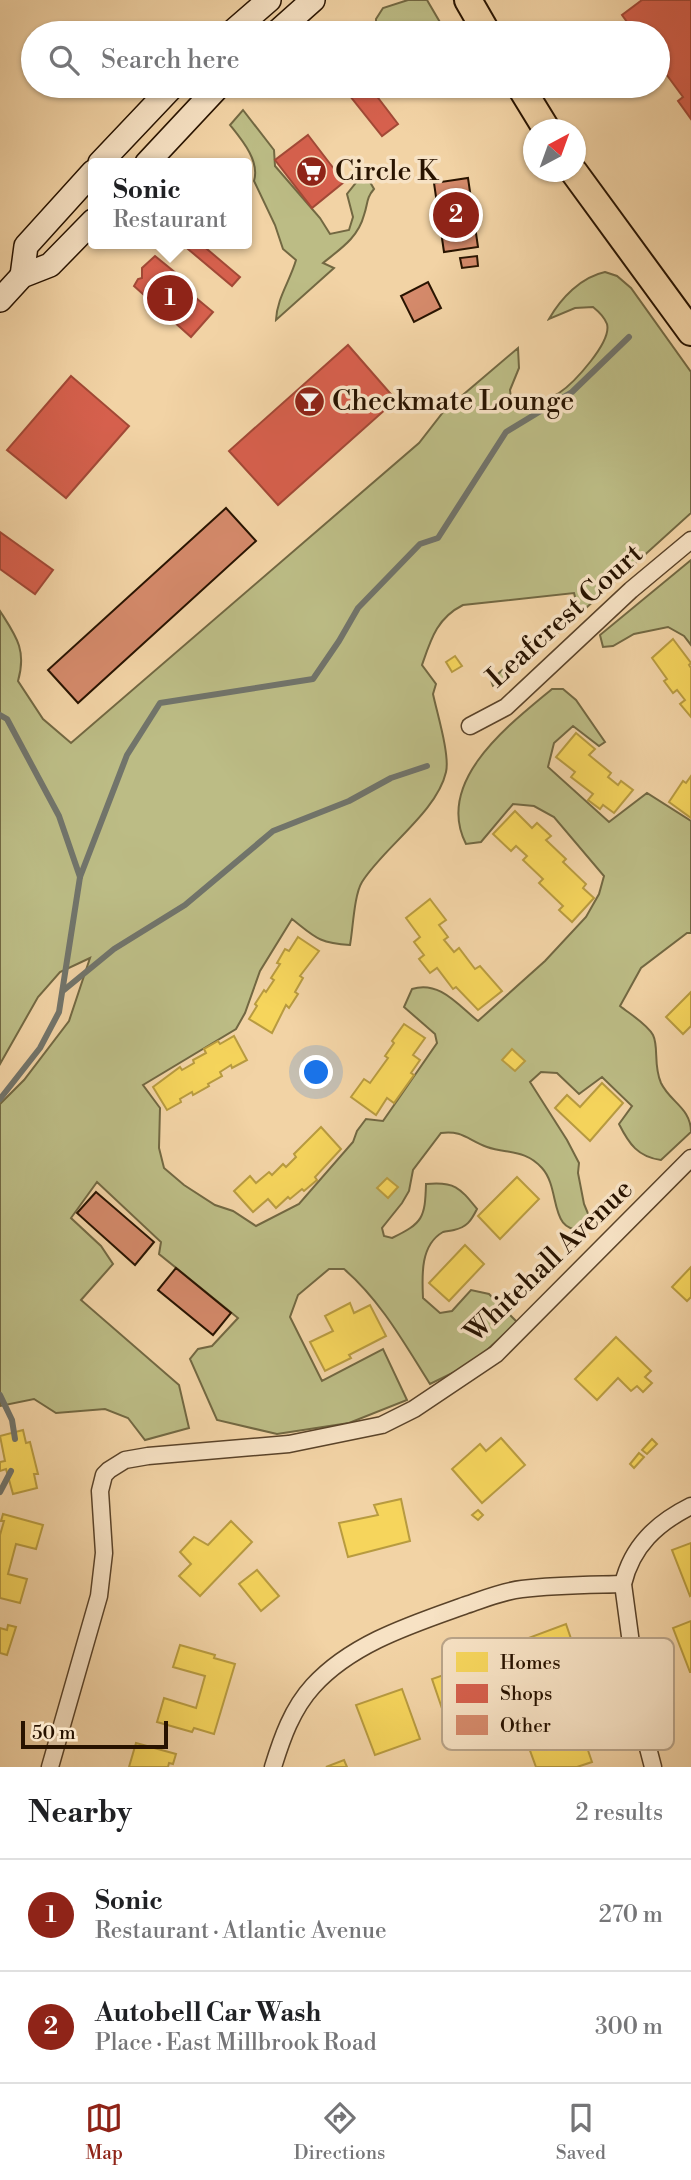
<!DOCTYPE html>
<meta charset="utf-8">
<style>
:root{--surface:#fff;--page:#f6f6f6;--text:#202124;--muted:#757577;--line:#e0e0e0;--accent:#8f2418}
body{margin:0;font-family:"Libre Bodoni",serif;background:var(--page);color:var(--text)}
.compass{position:absolute;left:523px;top:119px;width:63px;height:63px;border-radius:50%;background:var(--surface);box-shadow:0 2px 5px #0004;rotate:41deg}
.scale{position:absolute;left:21px;bottom:18px;width:147px;box-sizing:border-box;padding-left:7px;border:4px solid #281300;border-top:0;font-size:19px;line-height:24px;white-space:nowrap;color:#281300;-webkit-text-stroke:5px #f7e2c4;paint-order:stroke}
.you{position:absolute;left:317px;top:1073px;width:24px;height:24px;margin:-18px;border:5px solid #fff;border-radius:50%;background:#1a73e8;box-shadow:0 0 0 10px #1a73e833}
.badge{display:grid;place-items:center;width:46px;height:46px;border-radius:50%;background:var(--accent);color:#fff;font-size:23px;font-weight:700}
.pin{position:absolute;translate:-50% -50%;border:4px solid #fff;box-shadow:0 2px 7px #0006}
.popup{position:absolute;left:88px;top:158px;width:164px;height:91px;box-sizing:border-box;display:grid;place-content:center;border-radius:7px;background:var(--surface);filter:drop-shadow(0 2px 5px #0005);font-size:23px;white-space:nowrap;color:var(--muted)}
.popup b{font-size:26px;color:var(--text)}
.popup::after{content:'';position:absolute;left:50%;top:100%;margin-left:-14px;border:14px solid transparent;border-top-color:var(--surface)}
.list{margin:0;padding:0;list-style:none}
h2{display:flex;justify-content:space-between;align-items:center;height:91px;margin:0;padding:0 28px;font-size:30px}
h2 small{font-size:23px;font-weight:400;color:var(--muted)}
.list li{display:grid;grid-template-columns:46px 1fr auto;gap:21px;align-items:center;box-sizing:border-box;height:112px;padding:0 28px;border-top:2px solid var(--line)}
.list b{display:block;font-size:26px;white-space:nowrap}
.list p{margin:0;font-size:23px;white-space:nowrap;color:var(--muted)}
.list em{font-size:23px;font-style:normal;color:var(--muted)}
.icon{flex:none;width:38px;height:38px;fill:none;stroke:currentColor;stroke-width:2;stroke-linecap:round;stroke-linejoin:round}
.map{position:relative;flex:none;width:691px;height:1767px;overflow:hidden}
.search{position:absolute;background:var(--surface);box-shadow:0 2px 5px #0004;left:21px;right:21px;top:21px;height:77px;display:flex;align-items:center;gap:18px;box-sizing:border-box;padding:0 24px;border-radius:38px;color:var(--muted);font-size:26px}
.sheet{height:315px;background:var(--surface)}
nav{display:flex;justify-content:space-around;align-items:center;box-sizing:border-box;height:98px;border-top:2px solid var(--line);background:var(--surface);font-size:19px;color:var(--muted)}
nav a{display:grid;justify-items:center;gap:4px}
nav .on{color:var(--accent)}
.map>svg:first-child{display:block}
.green{fill:#bcbc85;stroke:#726842;stroke-width:2}
.homes{fill:#f6d55c;stroke:#b89b40;stroke-width:2}
.shops{fill:#d6604d;stroke:#a24936;stroke-width:2}
.lines{fill:none;stroke-linecap:round;stroke-linejoin:round}
.stream{stroke:#71746b;stroke-width:6}
.building{fill:#d58a6b;stroke:#281300;stroke-width:2}
.minor-casing{stroke:#5a4329;stroke-width:19}
.secondary-casing{stroke:#281300;stroke-width:26}
.primary-casing{stroke:#281300;stroke-width:30}
.minor{stroke:#f7e2c4;stroke-width:16}
.secondary{stroke:#f7e2c4;stroke-width:23}
.primary{stroke:#f2d3a5;stroke-width:26}
.labels{text-anchor:middle;dominant-baseline:central;stroke-width:7;stroke-linejoin:round;paint-order:stroke}
.poi-label{font-size:28px;fill:#281300;stroke:#f7e2c4;text-anchor:start}
.street-label{font-size:28px;fill:#281300;stroke:#f7e2c4}
.key{fill:#f7e2c4;stroke:#b9a489;stroke-width:2}
.key-label{font-size:19px;fill:#281300}
</style>
<div class="map">
<svg width="691" height="1767" viewBox="0 0 691 1767">
<rect width="100%" height="100%" fill="#f2d3a5"/>
<filter id="stains"><feTurbulence type="fractalNoise" baseFrequency=".00286" numOctaves="4"/><feColorMatrix values="0 0 0 0 .2 0 0 0 0 .09 0 0 0 0 .02 0 0 0 .5 -.17"/></filter>
<radialGradient id="worn" r=".72"><stop offset=".6" stop-color="#630" stop-opacity="0"/><stop offset="1" stop-color="#630" stop-opacity=".3"/></radialGradient>
<!-- green -->
<g class="green">
<polygon points="408,0 427,0 441,24 427,33 384,33 376,27 376,19 383,8"/>
<path d="M243 110 274 150 275 166 320 218 330 234 349 230 353 217 347 194 359 179 367 177 374 189C366 198 368 204 364 215 358 238 340 249 323 263L334 268 276 320C277 298 290 281 296 260L283 249 275 225 254 181C260 161 242 140 230 125Z"/>
<path d="M605 272 617 276 631 288 691 372V513L501 685 493 686 491 680 577 605 574 593 463 605C437 618 431 639 422 665L436 684 433 694C437 713 450 755 446 772 437 812 383 848 362 882 354 895 353 929 350 945 318 943 315 937 292 919L260 971 245 1013 236 1029 143 1085 160 1108 159 1148 164 1168 184 1185 215 1205 233 1211 256 1226 299 1204 353 1142 357 1131 366 1119 383 1121 437 1043 435 1034 404 1007 412 989C439 980 458 1005 478 1021L545 961 586 917 599 894 604 876 554 817 534 806 513 804 481 842 466 844C434 781 510 724 552 689H563L576 700 605 742 599 746 573 726 554 743 548 767 609 822 647 793 691 821V933H687L641 968 620 1006C630 1014 647 1024 653 1035 659 1047 653 1065 661 1083 670 1102 691 1108 691 1132L661 1160C638 1157 629 1144 619 1124L632 1106 602 1077 579 1094 557 1073 541 1072 530 1082 567 1140 579 1163 578 1173 584 1204 589 1216 587 1229C547 1236 562 1190 542 1168 525 1149 507 1154 487 1147 468 1140 462 1130 441 1133L413 1170 409 1191 402 1203 382 1228 384 1236 392 1238C423 1223 425 1218 426 1184 455 1181 460 1188 477 1209 471 1221 467 1227 454 1230 450 1231 446 1231 443 1232 420 1245 422 1276 423 1298L440 1313 452 1311 471 1290 489 1294 517 1322 473 1363 430 1384C404 1343 381 1301 344 1269H329L298 1295 290 1317 322 1381 383 1349 407 1400 349 1423 277 1434 217 1420 190 1359 198 1349 212 1346 238 1318 159 1254 161 1242 97 1182 71 1218 101 1246 113 1264 81 1300 179 1385 189 1428 145 1440 128 1418 105 1409 56 1413 34 1399 0 1406V1104L24 1080 69 1021 90 958 60 972 38 997 0 1064V611C16 636 27 650 18 681L43 719 71 743 419 443 444 411 518 348 519 368 510 390 511 398C524 401 547 401 559 393 574 383 612 342 607 324 604 316 598 311 593 307L575 308 549 319C561 298 581 277 605 272Z"/>
<polygon points="691,560 691,645 684,636 668,627 634,634 613,646 603,647 600,635"/>
</g>
<!-- homes -->
<g class="homes">
<polygon points="673,639 691,663 689,665 691,668 691,717 680,704 685,700 677,690 673,693 664,681 667,679 652,658"/>
<polygon points="455,656 462,666 452,672 446,662"/>
<polygon points="576,733 595,749 589,755 611,773 608,777 618,785 621,781 633,790 614,813 603,805 600,809 588,800 593,794 571,777 575,772 556,757"/>
<polygon points="691,776 691,818 669,802 683,781 686,783"/>
<polygon points="515,811 532,828 537,823 551,836 546,840 566,859 563,862 586,884 583,888 594,898 572,922 559,910 563,906 539,883 543,879 523,860 527,856 516,846 511,851 493,834"/>
<polygon points="430,899 446,920 439,925 448,937 444,940 454,952 459,948 475,969 480,966 502,991 478,1010 456,987 453,989 437,968 430,973 419,959 424,955 414,942 420,937 406,918"/>
<polygon points="298,937 319,951 300,976 303,978 295,992 298,994 289,1008 286,1005 272,1033 249,1019 257,1006 255,1004 264,990 266,992 274,980 271,978 280,964 277,963 285,949 289,951"/>
<polygon points="691,992 691,1026 683,1034 666,1017"/>
<polygon points="404,1024 425,1038 413,1055 420,1060 411,1073 414,1075 394,1103 387,1098 376,1115 351,1097 364,1079 370,1083 388,1058 385,1056 394,1043 392,1041"/>
<polygon points="234,1036 247,1060 232,1068 231,1065 220,1072 222,1076 208,1084 209,1086 193,1095 192,1092 180,1099 181,1102 167,1110 153,1087 180,1067 182,1070 194,1063 193,1060 206,1053 204,1049 218,1041 220,1044"/>
<polygon points="512,1049 525,1061 515,1071 502,1060"/>
<polygon points="602,1083 623,1103 590,1141 555,1108 567,1095 580,1107"/>
<polygon points="321,1127 341,1149 315,1177 317,1180 304,1191 302,1189 290,1199 288,1197 276,1208 268,1199 253,1212 234,1191 250,1176 256,1183 269,1172 272,1175 283,1164 286,1167 296,1157 294,1154"/>
<polygon points="517,1177 539,1199 500,1239 478,1216"/>
<polygon points="387,1178 398,1187 388,1198 377,1188"/>
<polygon points="465,1245 484,1264 449,1301 429,1283"/>
<polygon points="691,1267 691,1297 687,1301 672,1287"/>
<polygon points="350,1303 354,1313 370,1305 386,1336 349,1355 351,1358 325,1371 310,1342 333,1331 325,1316"/>
<polygon points="616,1337 651,1371 645,1377 652,1383 643,1392 637,1386 631,1391 618,1378 597,1400 575,1379"/>
<polygon points="23,1430 26,1443 30,1442 38,1474 34,1474 37,1488 13,1494 6,1469 0,1471 0,1462 5,1461 0,1436"/>
<polygon points="501,1438 525,1465 482,1503 452,1469 480,1444 486,1451"/>
<polygon points="652,1439 657,1444 647,1454 642,1450"/>
<polygon points="639,1453 644,1457 634,1468 630,1464"/>
<polygon points="401,1499 410,1541 348,1557 339,1523 378,1515 374,1505"/>
<polygon points="478,1510 483,1515 478,1520 472,1515"/>
<polygon points="3,1514 43,1525 36,1549 16,1544 8,1574 27,1579 20,1603 0,1598 0,1535 4,1521 1,1521"/>
<polygon points="231,1521 252,1542 200,1596 179,1576 191,1564 180,1552 194,1537 208,1545"/>
<polygon points="691,1543 691,1595 690,1596 672,1550"/>
<polygon points="257,1570 279,1596 261,1611 239,1584"/>
<polygon points="691,1621 691,1672 690,1672 673,1628"/>
<polygon points="566,1624 582,1671 532,1689 515,1643"/>
<polygon points="8,1625 16,1627 7,1655 0,1653 0,1628 7,1630"/>
<polygon points="180,1645 215,1655 214,1658 235,1664 214,1734 194,1728 192,1732 157,1722 164,1698 196,1708 205,1676 173,1667"/>
<polygon points="478,1663 495,1713 449,1729 432,1679"/>
<polygon points="402,1689 420,1739 375,1755 356,1705"/>
<polygon points="576,1715 592,1762 577,1767 536,1767 524,1734"/>
<polygon points="136,1743 176,1754 173,1764 169,1763 168,1767 129,1767"/>
<polygon points="344,1760 347,1767 326,1767"/>
</g>
<!-- shops -->
<g class="shops">
<polygon points="642,0 691,0 691,119 678,101 683,97 658,63 658,33 635,33 622,15"/>
<polygon points="342,86 369,86 398,124 382,136"/>
<polygon points="308,135 344,182 312,208 275,160"/>
<polygon points="182,244 201,244 240,277 232,286"/>
<polygon points="155,256 188,283 184,288 213,312 191,337 134,286 138,279 142,278 142,268"/>
<polygon points="348,345 396,400 278,505 229,451"/>
<polygon points="71,376 129,426 66,498 7,450"/>
<polygon points="0,532 53,570 35,594 0,569"/>
</g>
<g class="lines">
<!-- stream -->
<g class="stream">
<polyline points="0,715 7,719 59,816 80,877"/>
<polyline points="64,990 114,949 185,905 273,831 349,801 391,778 427,766"/>
<polyline points="0,1099 40,1048 59,1012 80,877 127,755 160,703 313,679 339,641 358,608 420,544 438,538 506,432 572,392 629,337"/>
<polyline points="0,1395 12,1420 15,1439"/>
<polyline points="0,1492 11,1471"/>
</g>
</g>
<!-- building -->
<g class="building">
<polygon points="468,178 478,247 444,252 434,183"/>
<polygon points="477,256 478,266 462,268 460,258"/>
<polygon points="428,282 441,308 414,322 401,296"/>
<polygon points="226,508 256,541 78,703 48,670"/>
<polygon points="96,1192 154,1242 135,1265 77,1213"/>
<polygon points="176,1268 231,1313 213,1335 158,1290"/>
</g>
<g class="lines">
<defs>
<g id="minor">
<polyline points="470,726 506,707 631,590 691,540"/>
<polyline points="50,1767 99,1596 104,1553 100,1491 104,1475 109,1470 125,1460 148,1456 289,1444 382,1425 414,1409 496,1354 691,1158"/>
<path d="M273 1767C282 1738 292 1709 313 1686 352 1643 413 1624 466 1605 484 1599 503 1591 522 1589 556 1585 590 1585 623 1584"/>
<path d="M653 1767 642 1725 623 1584C632 1546 657 1523 691 1506"/>
</g>
<g id="secondary">
<polyline points="231,33 269,0"/>
<polyline points="276,33 313,0"/>
<polyline points="100,163 173,86"/>
<polyline points="147,163 219,86"/>
<polyline points="22,276 26,246 93,172"/>
<polyline points="0,300 22,276 50,265 93,221"/>
</g>
<g id="primary">
<polyline points="468,0 487,33"/>
<polyline points="520,86 547,130"/>
<polyline points="574,172 691,332"/>
</g>
</defs>
<!-- minor casing -->
<use href="#minor" class="minor-casing"/>
<!-- secondary casing -->
<use href="#secondary" class="secondary-casing"/>
<!-- primary casing -->
<use href="#primary" class="primary-casing"/>
<!-- minor -->
<use href="#minor" class="minor"/>
<!-- secondary -->
<use href="#secondary" class="secondary"/>
<!-- primary -->
<use href="#primary" class="primary"/>
</g>
<!-- icons -->
<defs>
<symbol id="supermarket-disc" viewBox="-11 -11 22 22"><circle r="9.5" fill="#8f2418" stroke="#f7e2c4"/><path d="M-6-5.5h2.5l.6 2H6L4.5 2H-2.5L-4.4-4H-6ZM-1.5 3.2a1.3 1.3 0 1 0 .1 0ZM3 3.2a1.3 1.3 0 1 0 .1 0Z" fill="#fff"/></symbol>
<symbol id="bar-disc" viewBox="-11 -11 22 22"><circle r="9.5" fill="#8f2418" stroke="#f7e2c4"/><path d="M-6-5H6L.8 .8V4.5H3.5V6h-7V4.5H-.8V.8Z" fill="#fff"/></symbol>
</defs>
<g fill-rule="evenodd">
<use href="#supermarket-disc" x="294" y="154" width="35" height="35"/>
<use href="#bar-disc" x="292" y="384" width="35" height="35"/>
</g>
<g class="labels">
<!-- poi labels -->
<g class="poi-label">
<text x="335" y="171">Circle K</text>
<text x="332" y="401">Checkmate Lounge</text>
</g>
<!-- street labels -->
<g class="street-label">
<text transform="translate(565 616) rotate(-42)">Leafcrest Court</text>
<text transform="translate(549 1261) rotate(-44)">Whitehall Avenue</text>
</g>
</g>
<!-- legend -->
<rect x="442" y="1638" width="232" height="112" rx="10" class="key"/>
<rect x="456" y="1652" width="32" height="20" fill="#f6d55c"/>
<rect x="456" y="1684" width="32" height="19" fill="#d6604d"/>
<rect x="456" y="1715" width="32" height="20" fill="#d58a6b"/>
<g class="key-label">
<text x="500" y="1669">Homes</text>
<text x="500" y="1700">Shops</text>
<text x="500" y="1732">Other</text>
</g>
<rect width="100%" height="100%" filter="url(#stains)"/>
<rect width="100%" height="100%" fill="url(#worn)"/>
</svg>
<svg class="compass" viewBox="-18 -18 36 36"><path d="M0-13l5 13h-10z" fill="#e53935"/><path d="M0 13l5-13h-10z" fill="#757577"/></svg>
<div class="scale">50 m</div>
<div class="you"></div>
<div class="pin badge" style="left:170px;top:298px">1</div>
<div class="popup"><b>Sonic</b>Restaurant</div>
<div class="pin badge" style="left:456px;top:215px">2</div>
<div class="search"><svg class="icon" aria-label="search" viewBox="0 0 24 24"><circle cx="10" cy="10" r="6"/><path d="M15 15l6 6"/></svg>Search here</div>
</div>
<section class="sheet">
<h2>Nearby<small>2 results</small></h2>
<ul class="list">
<li><span class="badge">1</span><div><b>Sonic</b><p>Restaurant · Atlantic Avenue</p></div><em>270 m</em></li>
<li><span class="badge">2</span><div><b>Autobell Car Wash</b><p>Place · East Millbrook Road</p></div><em>300 m</em></li>
</ul>
</section>
<nav>
<a class="on"><svg class="icon" aria-label="map" viewBox="0 0 24 24"><path d="M3 6l6-2 6 2 6-2v14l-6 2-6-2-6 2zM9 4v14M15 6v14"/></svg>Map</a>
<a><svg class="icon" aria-label="directions" viewBox="0 0 24 24"><path d="M12 3l9 9-9 9-9-9zM9 14v-3h6M13 9l2 2-2 2"/></svg>Directions</a>
<a><svg class="icon" aria-label="saved" viewBox="0 0 24 24"><path d="M7 4h10v16l-5-4-5 4z"/></svg>Saved</a>
</nav>
